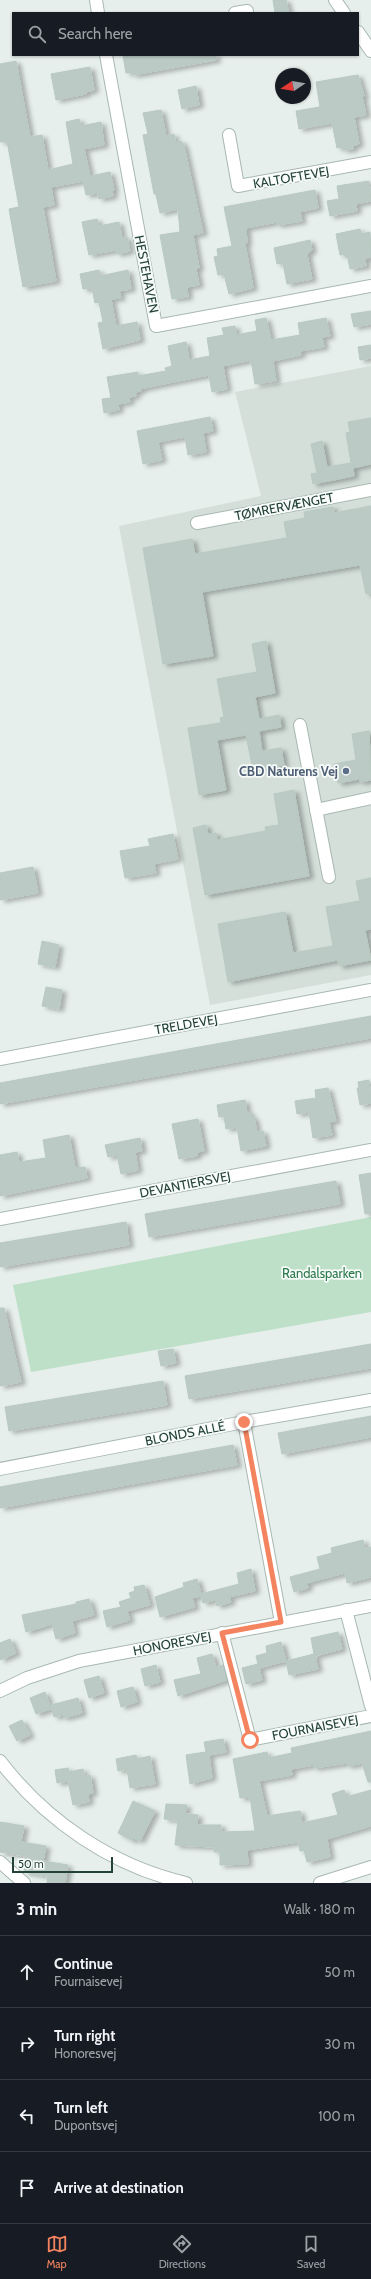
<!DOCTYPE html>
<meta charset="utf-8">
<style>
:root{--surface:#171b24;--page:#242831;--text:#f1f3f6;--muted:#9ea1a6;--line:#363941;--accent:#f4845f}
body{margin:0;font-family:Cabin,sans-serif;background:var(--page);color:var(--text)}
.compass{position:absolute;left:275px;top:68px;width:36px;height:36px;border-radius:50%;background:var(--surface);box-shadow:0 1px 3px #0004;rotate:258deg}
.scale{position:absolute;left:12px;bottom:10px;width:101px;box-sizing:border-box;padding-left:4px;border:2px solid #24423a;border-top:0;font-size:11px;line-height:14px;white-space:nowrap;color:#24423a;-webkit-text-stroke:3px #f7fbf9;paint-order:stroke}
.stop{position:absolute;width:12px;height:12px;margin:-9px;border:3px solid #f4845f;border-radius:50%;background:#fff}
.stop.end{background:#f4845f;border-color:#fff;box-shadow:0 1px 4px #0008}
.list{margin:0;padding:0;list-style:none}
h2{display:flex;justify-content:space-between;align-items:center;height:52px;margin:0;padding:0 16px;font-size:17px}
h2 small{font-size:13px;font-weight:400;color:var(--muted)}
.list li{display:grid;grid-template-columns:26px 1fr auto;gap:12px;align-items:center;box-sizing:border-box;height:72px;padding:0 16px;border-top:1px solid var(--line)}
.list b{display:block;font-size:15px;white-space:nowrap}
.list p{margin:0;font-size:13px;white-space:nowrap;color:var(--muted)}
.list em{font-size:13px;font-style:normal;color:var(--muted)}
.icon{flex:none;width:22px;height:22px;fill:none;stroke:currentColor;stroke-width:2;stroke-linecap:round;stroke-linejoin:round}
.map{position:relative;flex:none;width:371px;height:1883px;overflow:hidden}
.search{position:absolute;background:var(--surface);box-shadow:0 1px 3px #0004;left:12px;right:12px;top:12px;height:44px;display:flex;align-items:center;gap:10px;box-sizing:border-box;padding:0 14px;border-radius:0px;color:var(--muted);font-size:15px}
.sheet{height:340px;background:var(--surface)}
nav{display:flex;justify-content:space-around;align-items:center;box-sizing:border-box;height:56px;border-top:1px solid var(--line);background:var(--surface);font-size:11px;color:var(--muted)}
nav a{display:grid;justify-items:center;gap:2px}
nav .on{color:var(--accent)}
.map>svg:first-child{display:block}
.built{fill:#d4dfda}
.green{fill:#bfe0c8}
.building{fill:#bbcac4;stroke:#b8c9c2;filter:url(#shadow)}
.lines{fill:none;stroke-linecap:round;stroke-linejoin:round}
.minor-casing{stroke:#a8b8b2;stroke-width:14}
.minor{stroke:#fff;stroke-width:12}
.route{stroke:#f4845f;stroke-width:5}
.service-dot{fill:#5c6f8a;stroke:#f7fbf9;stroke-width:1.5}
.labels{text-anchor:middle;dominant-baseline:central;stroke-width:3.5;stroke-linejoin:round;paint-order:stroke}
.street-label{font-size:13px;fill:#24423a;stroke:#f7fbf9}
.service-label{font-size:13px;font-weight:bold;fill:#4e5e75;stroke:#f7fbf9;text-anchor:end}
.park-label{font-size:13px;fill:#2d7a4b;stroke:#f7fbf9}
</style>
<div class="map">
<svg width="371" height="1883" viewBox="0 0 371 1883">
<defs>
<filter id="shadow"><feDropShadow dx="4.5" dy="2.5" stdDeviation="2" flood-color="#0004"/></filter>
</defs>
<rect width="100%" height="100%" fill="#e6efeb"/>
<!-- built -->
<polygon class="built" points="371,366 371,975 210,1005 119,526 261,496 235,392"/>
<!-- green -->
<polygon class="green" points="371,1217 371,1312 31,1372 13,1285"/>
<!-- building -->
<g class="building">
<polygon points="273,0 286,0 289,13 275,13"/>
<polygon points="129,55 216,55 216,60 133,75 133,72 126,73 123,56"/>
<polygon points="16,61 30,137 42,135 48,170 73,164 66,122 79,119 81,126 101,122 104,145 84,149 90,176 110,172 114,190 112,190 113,196 99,199 98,193 86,195 83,181 51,187 54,205 43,207 56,281 23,287 9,209 19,207 7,141 0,142 0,64"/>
<polygon points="90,67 94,90 86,92 86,94 56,100 51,74"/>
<polygon points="358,75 364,96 362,97 366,115 354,117 359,144 353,146 353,149 343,150 343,147 337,148 332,123 299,129 296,111 320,107 316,82"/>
<polygon points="196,86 199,105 182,109 178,90"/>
<polygon points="161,110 166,136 174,134 175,142 181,141 184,146 203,233 193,235 199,268 196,269 199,285 187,287 188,297 172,299 160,235 180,232 178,209 160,213 156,194 154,194 143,135 148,134 143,113"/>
<polygon points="369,181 371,201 356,204 357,211 330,216 327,201 339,199 337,186"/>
<polygon points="315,190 318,208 300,212 302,221 277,225 277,222 246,228 247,243 245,244 253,288 229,294 224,274 218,275 214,257 218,256 217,249 232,246 224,207"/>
<polygon points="97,219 99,226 119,222 122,238 127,237 130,251 117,254 116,250 89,255 82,222"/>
<polygon points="360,229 361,234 370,232 371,257 365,259 366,266 350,269 347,254 340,255 336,234"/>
<polygon points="310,240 312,250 307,254 312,279 287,284 283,263 277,264 274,248"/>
<polygon points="99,270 100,276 128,270 131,289 119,291 121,298 111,299 116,326 137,322 140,340 103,349 98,323 103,322 99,302 95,303 92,288 83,289 80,274"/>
<polygon points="371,311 371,324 354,327 351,314"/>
<polygon points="266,318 271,340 300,335 298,323 326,318 330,336 322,337 324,347 300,351 301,355 273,361 276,381 255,384 251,360 223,366 227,389 212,392 209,375 178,381 140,389 141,391 135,392 136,396 129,397 130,402 118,404 119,410 104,413 102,399 111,398 107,377 138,372 138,376 166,371 165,368 172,366 168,346 186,342 189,360 210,356 207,338 224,335 222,328 235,326 236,335 257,331 255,320"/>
<polygon points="371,345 371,358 360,360 358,347"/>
<polygon points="210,417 213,431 203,433 206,452 188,455 185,437 158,442 162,460 143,464 137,431"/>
<polygon points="371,418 371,464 353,468 354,476 313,484 311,474 317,473 311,444 322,441 327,467 351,463 346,433 350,432 348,422"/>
<polygon points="371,506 371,593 366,594 360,565 202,592 213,656 163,664 143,548 192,539 195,554 287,538 284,522 305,518 304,512 333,507 334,513"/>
<polygon points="266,641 275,693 255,697 259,719 279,715 281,727 259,731 262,751 281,748 284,765 253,770 246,735 217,740 226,790 199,795 188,728 221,723 220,718 224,717 217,679 257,672 252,644"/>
<polygon points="369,731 371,780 360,782 360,779 338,783 334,764 356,760 352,734"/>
<polygon points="294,790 309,876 205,895 193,828 206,825 208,834 216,833 217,840 266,831 265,827 279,825 274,794"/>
<polygon points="173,834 178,859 154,864 156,873 125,878 120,851 150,846 148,839"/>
<polygon points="33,867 38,893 0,900 0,873"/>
<polygon points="371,878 371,929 365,930 371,960 339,966 338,960 228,982 218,924 285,912 293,953 333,946 326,907 360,901 356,881"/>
<polygon points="42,941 59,945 55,967 38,964"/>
<polygon points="46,987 62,990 59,1009 42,1006"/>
<polygon points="371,1016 371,1038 0,1104 0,1083"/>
<polygon points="369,1080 371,1103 360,1105 357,1088 359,1088 358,1082"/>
<polygon points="328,1088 336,1121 329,1122 332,1135 313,1138 309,1112 297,1114 295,1101 316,1098 315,1090"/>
<polygon points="245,1100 247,1113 250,1112 251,1118 254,1117 257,1132 263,1131 266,1146 241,1151 237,1127 226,1129 224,1116 219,1117 217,1105"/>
<polygon points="198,1119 204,1151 197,1152 197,1156 179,1159 172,1124"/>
<polygon points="69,1135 75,1168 85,1167 87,1178 0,1196 0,1155 17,1152 19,1162 46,1158 43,1140"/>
<polygon points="140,1138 142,1151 135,1152 138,1170 121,1174 117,1155 108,1157 105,1145"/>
<polygon points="371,1173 371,1213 365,1214 359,1175"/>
<polygon points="336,1181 340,1204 149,1237 145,1214"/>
<polygon points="126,1222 129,1245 0,1267 0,1243"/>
<polygon points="0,1308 4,1308 21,1382 0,1386"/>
<polygon points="371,1344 371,1368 189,1399 185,1376"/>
<polygon points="173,1349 176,1363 161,1366 158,1351"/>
<polygon points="163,1381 167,1405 9,1431 5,1407"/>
<polygon points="371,1416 371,1437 282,1454 278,1433"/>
<polygon points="233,1445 237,1465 0,1508 0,1487"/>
<polygon points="363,1540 365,1548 371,1547 371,1577 347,1583 345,1573 307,1583 308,1588 294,1592 290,1577 320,1569 317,1557 332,1553 331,1548"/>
<polygon points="251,1569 255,1591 229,1597 231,1602 217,1606 215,1600 203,1603 201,1596 192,1598 195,1607 160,1617 155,1597 184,1587 183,1583 197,1579 201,1594 239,1584 237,1573"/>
<polygon points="144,1585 150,1605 127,1611 130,1620 107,1627 103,1611 121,1607 119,1602 131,1598 129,1593 135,1591 134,1587"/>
<polygon points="89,1599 94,1615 72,1621 75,1633 56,1639 52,1624 26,1632 22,1615 76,1604 76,1602"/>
<polygon points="338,1632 342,1649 315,1656 318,1669 289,1675 286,1661 259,1668 256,1656 267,1653 266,1646 281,1642 286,1661 314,1654 311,1638"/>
<polygon points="10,1639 16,1653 0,1660 0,1643"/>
<polygon points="212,1654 216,1667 223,1665 227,1680 178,1696 174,1680 201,1674 197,1658"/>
<polygon points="258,1664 262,1680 246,1684 242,1668"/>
<polygon points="156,1665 160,1682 145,1686 141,1669"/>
<polygon points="99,1676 104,1693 89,1698 84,1680"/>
<polygon points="133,1687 137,1702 121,1707 117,1691"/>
<polygon points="45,1692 51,1709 36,1714 30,1698"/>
<polygon points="78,1698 82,1713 64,1718 63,1715 54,1717 51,1705"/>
<polygon points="22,1720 30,1735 17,1741 9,1726"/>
<polygon points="371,1731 371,1782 368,1782 362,1763 348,1766 347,1763 314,1768 314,1765 291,1769 292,1775 259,1781 267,1816 300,1811 302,1823 338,1815 332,1794 344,1790 346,1797 371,1790 371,1826 327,1839 330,1857 307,1862 304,1850 300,1851 298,1842 247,1850 248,1864 220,1865 220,1852 214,1852 214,1847 175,1845 178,1820 164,1819 166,1804 187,1805 185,1814 198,1815 197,1825 221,1825 221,1832 255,1831 250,1797 240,1798 233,1759 267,1752 268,1758 292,1753 291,1748"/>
<polygon points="223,1739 226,1752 209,1755 212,1778 190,1784 186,1755 206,1752 204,1742"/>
<polygon points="136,1755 137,1759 150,1756 155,1784 130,1788 127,1769 118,1771 116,1759"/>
<polygon points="68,1768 69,1772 83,1769 84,1776 90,1775 93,1793 88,1794 89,1802 73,1805 68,1781 57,1783 55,1770"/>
<polygon points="133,1801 155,1811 140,1841 134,1838 133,1841 118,1833"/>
<polygon points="0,1822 24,1826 21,1842 46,1846 43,1861 68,1865 65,1883 47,1883 48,1876 24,1872 26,1856 0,1852"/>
</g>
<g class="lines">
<defs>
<g id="minor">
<polyline points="96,0 98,13"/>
<polyline points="335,0 344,13"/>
<polyline points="235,13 247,11"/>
<polyline points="358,32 371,51"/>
<polyline points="106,55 156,326 371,286"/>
<polyline points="229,135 238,186 371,162"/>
<polyline points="197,523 371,490"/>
<polyline points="300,725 329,877"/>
<polyline points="316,810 371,798"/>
<polyline points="0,1059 371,990"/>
<polyline points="0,1219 371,1150"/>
<polyline points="244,1422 281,1622"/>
<polyline points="0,1469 244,1422 371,1400"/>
<polyline points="346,1610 371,1706"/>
<polyline points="222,1633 250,1740 371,1716"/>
<polyline points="0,1691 27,1678 79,1661 371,1606"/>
<path d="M0 1761C46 1821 112 1866 186 1883"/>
<polyline points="0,1862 24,1883"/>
<polyline points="320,1883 371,1867"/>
</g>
</defs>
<!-- minor casing -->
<use href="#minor" class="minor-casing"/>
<!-- minor -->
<use href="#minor" class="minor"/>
</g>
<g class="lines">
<!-- route -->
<polyline class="route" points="244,1422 281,1622 222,1633 250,1740"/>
</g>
<!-- markers -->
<circle class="service-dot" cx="346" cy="771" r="4"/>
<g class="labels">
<!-- street labels -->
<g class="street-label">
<text transform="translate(291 177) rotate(-10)">KALTOFTEVEJ</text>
<text transform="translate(147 274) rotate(79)">HESTEHAVEN</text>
<text transform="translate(284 506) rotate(-11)">TØMRERVÆNGET</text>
<text transform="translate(186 1024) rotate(-10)">TRELDEVEJ</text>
<text transform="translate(185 1184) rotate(-11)">DEVANTIERSVEJ</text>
<text transform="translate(185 1433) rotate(-11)">BLONDS ALLÉ</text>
<text transform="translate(172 1643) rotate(-11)">HONORESVEJ</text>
<text transform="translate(315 1727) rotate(-11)">FOURNAISEVEJ</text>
</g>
<!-- service labels -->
<g class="service-label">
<text x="338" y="771">CBD Naturens Vej</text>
</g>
<!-- park labels -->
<g class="park-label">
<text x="322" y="1273">Randalsparken</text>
</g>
</g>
</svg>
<svg class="compass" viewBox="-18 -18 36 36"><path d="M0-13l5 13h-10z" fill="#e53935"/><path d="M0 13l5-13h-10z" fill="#9ea1a6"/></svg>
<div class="scale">50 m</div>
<div class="stop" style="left:250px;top:1740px"></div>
<div class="stop end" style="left:244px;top:1422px"></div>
<div class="search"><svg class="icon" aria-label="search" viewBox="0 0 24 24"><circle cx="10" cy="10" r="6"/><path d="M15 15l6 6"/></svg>Search here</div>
</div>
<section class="sheet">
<h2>3 min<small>Walk · 180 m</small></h2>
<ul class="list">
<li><svg class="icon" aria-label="ahead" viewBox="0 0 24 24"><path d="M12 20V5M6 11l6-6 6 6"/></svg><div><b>Continue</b><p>Fournaisevej</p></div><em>50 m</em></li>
<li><svg class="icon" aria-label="right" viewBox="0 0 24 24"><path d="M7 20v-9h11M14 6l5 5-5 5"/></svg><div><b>Turn right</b><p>Honoresvej</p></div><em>30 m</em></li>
<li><svg class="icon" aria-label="left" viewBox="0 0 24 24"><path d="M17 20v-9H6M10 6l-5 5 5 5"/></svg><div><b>Turn left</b><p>Dupontsvej</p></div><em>100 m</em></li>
<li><svg class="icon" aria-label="arrive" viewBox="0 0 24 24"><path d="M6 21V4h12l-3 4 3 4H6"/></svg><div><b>Arrive at destination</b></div></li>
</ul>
</section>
<nav>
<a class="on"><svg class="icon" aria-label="map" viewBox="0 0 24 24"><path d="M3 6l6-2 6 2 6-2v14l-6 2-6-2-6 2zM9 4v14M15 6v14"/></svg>Map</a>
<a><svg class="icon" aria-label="directions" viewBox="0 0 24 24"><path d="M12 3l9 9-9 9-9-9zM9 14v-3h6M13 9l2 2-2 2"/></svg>Directions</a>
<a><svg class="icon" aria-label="saved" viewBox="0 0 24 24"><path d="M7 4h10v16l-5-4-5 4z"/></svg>Saved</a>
</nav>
